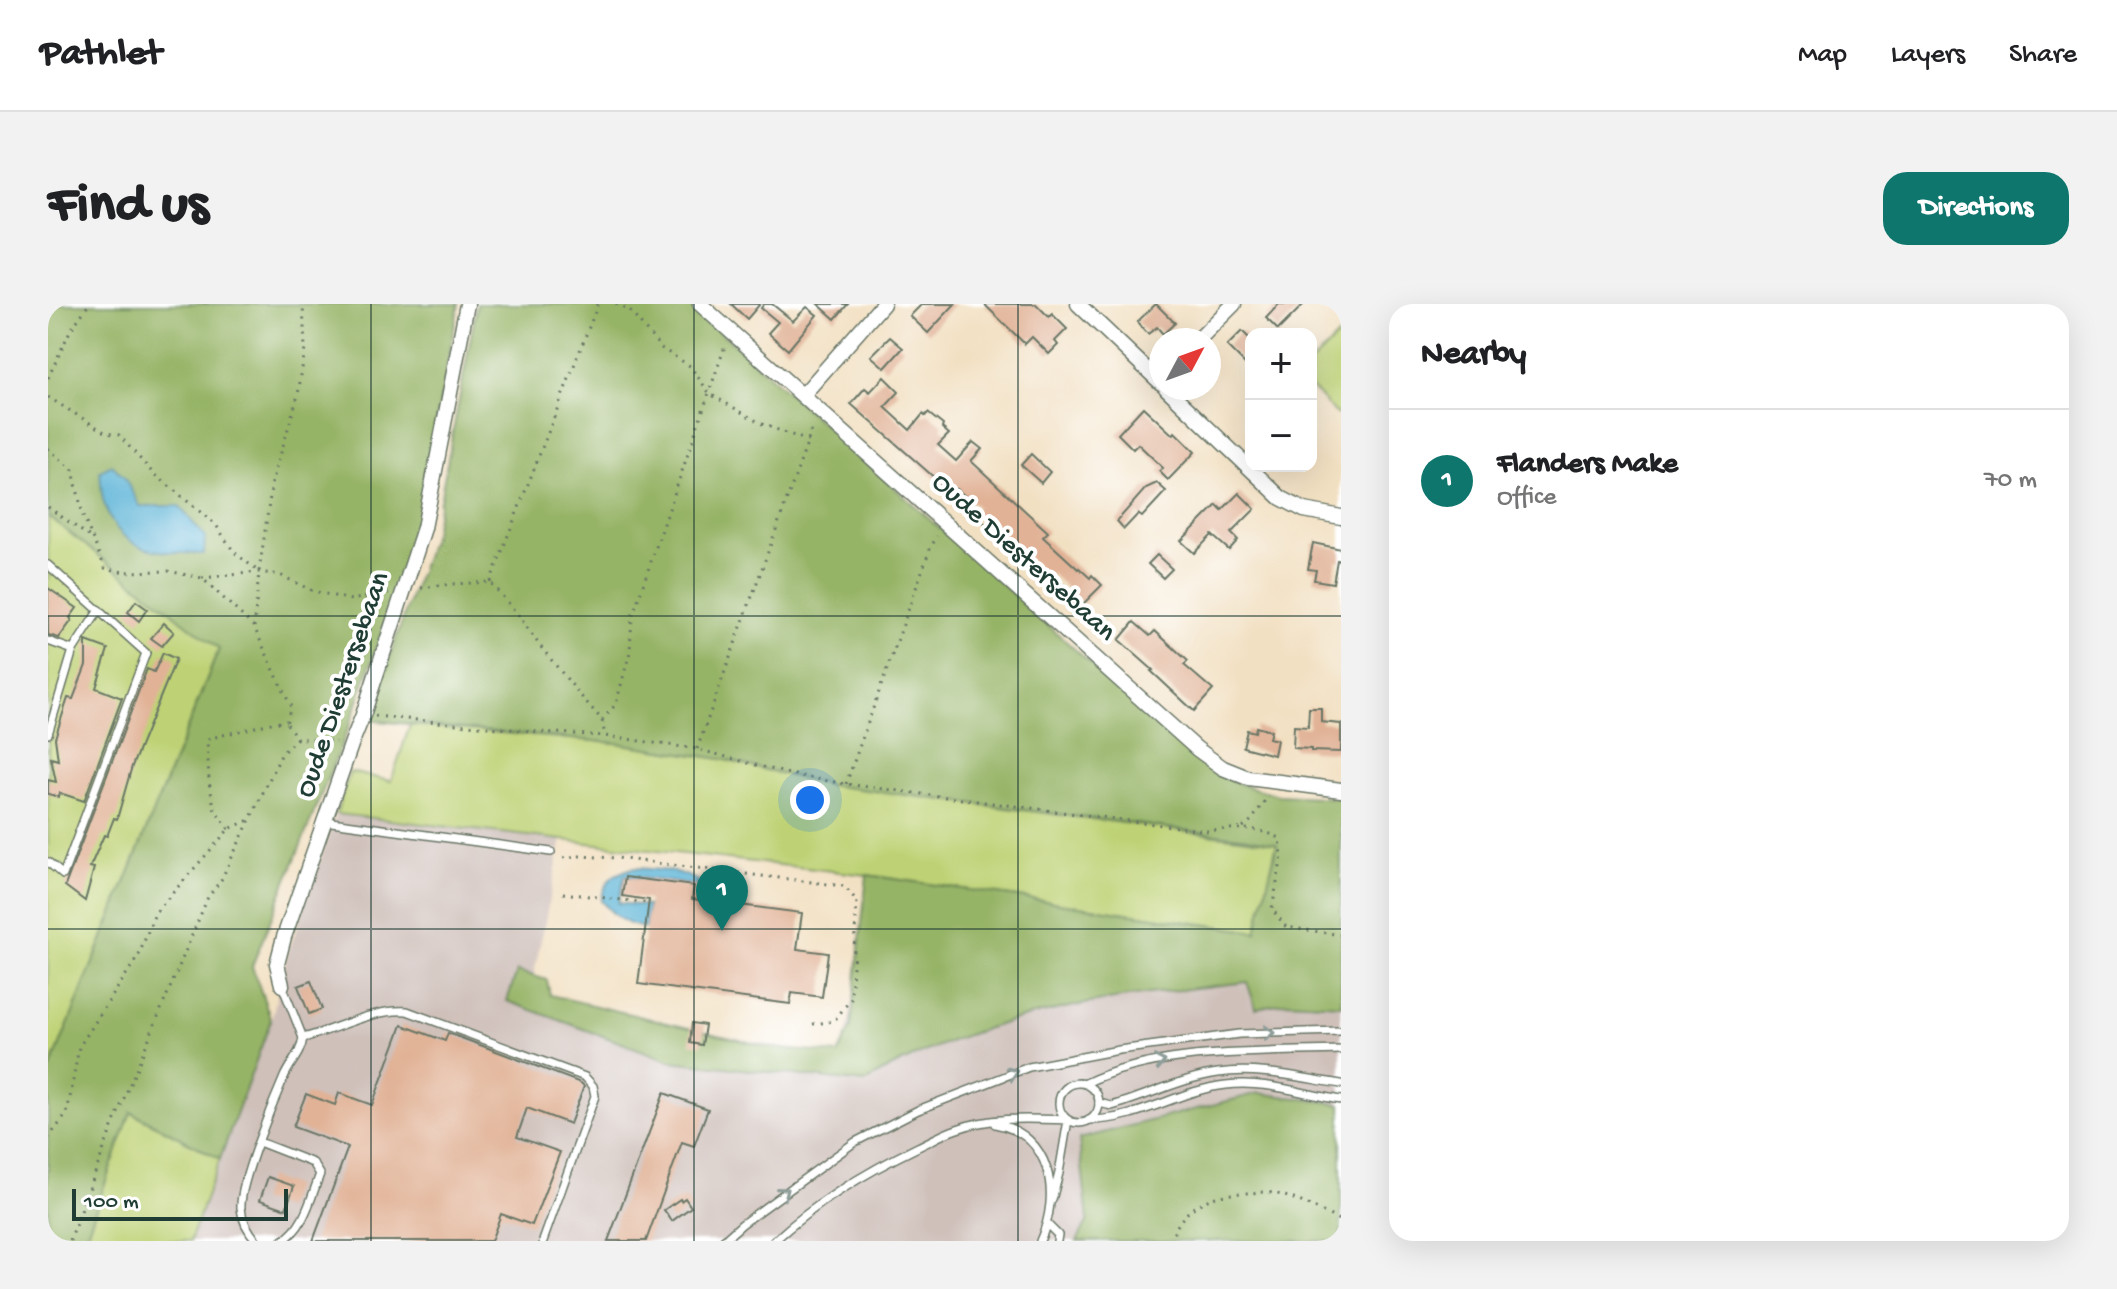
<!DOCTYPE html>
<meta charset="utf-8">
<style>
:root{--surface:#fff;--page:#f2f2f2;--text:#202124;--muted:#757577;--line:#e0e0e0;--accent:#0f766e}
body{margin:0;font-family:"Gochi Hand",sans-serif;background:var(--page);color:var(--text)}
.controls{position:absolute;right:24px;top:24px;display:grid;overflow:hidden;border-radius:16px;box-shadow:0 8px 32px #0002}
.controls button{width:72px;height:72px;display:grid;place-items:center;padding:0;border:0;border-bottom:2px solid var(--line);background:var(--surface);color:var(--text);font:40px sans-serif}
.compass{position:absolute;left:1101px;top:24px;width:72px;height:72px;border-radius:50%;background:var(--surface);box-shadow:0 8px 32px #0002;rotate:49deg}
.scale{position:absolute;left:24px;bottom:20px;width:216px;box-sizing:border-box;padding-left:8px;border:4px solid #1f3d34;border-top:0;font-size:22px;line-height:28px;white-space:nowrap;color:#1f3d34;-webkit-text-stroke:6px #fff;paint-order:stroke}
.you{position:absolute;left:762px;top:496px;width:28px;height:28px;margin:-20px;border:6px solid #fff;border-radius:50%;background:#1a73e8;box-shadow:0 0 0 12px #1a73e833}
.badge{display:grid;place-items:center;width:52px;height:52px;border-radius:50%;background:var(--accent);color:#fff;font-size:26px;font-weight:700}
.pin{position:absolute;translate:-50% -66px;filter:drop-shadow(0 2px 4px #0008)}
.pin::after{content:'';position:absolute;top:42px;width:28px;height:24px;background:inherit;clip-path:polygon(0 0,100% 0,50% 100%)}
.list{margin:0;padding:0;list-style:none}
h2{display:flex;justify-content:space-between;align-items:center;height:104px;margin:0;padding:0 32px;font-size:34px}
h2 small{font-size:26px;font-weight:400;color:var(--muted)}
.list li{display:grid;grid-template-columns:52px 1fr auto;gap:24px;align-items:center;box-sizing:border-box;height:144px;padding:0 32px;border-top:2px solid var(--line)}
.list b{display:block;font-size:30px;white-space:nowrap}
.list p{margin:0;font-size:26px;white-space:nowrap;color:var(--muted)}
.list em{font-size:26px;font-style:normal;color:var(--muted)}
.map{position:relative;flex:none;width:1293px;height:937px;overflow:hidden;border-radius:24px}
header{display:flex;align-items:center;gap:48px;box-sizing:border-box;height:112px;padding:0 40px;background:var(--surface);border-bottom:2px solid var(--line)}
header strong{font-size:38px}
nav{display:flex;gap:44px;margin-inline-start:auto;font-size:28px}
.intro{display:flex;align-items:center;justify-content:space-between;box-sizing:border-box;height:192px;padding:0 48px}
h1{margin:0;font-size:56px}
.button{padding:20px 36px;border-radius:24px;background:var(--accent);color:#fff;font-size:28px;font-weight:700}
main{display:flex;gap:48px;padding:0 48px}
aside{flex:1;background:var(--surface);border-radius:24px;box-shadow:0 8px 32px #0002}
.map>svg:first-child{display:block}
.industrial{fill:#cfc0ba}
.green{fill:#bed275;stroke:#6e8854;stroke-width:2}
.forest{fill:#96b466;stroke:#5a784d;stroke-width:2}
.water{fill:#57b1d5;stroke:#3b7784;stroke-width:2}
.building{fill:#e1b296}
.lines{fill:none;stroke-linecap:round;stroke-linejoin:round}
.service-casing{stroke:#697666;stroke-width:10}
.minor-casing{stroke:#697666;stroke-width:17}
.path{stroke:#697666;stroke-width:3;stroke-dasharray:2 6;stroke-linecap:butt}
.service{stroke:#fff;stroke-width:7}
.minor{stroke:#fff;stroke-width:14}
.oneway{stroke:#8f9e9a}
.grid{fill:none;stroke:#1f3d34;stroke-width:2;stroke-opacity:0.55}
.labels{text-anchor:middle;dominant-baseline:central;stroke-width:8;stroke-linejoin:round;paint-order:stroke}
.street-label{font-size:28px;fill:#1f3d34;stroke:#fff}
</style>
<header>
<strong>Pathlet</strong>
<nav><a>Map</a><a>Layers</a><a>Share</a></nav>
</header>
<div class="intro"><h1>Find us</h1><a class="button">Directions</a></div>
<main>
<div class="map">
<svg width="1293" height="937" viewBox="0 0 1293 937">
<rect width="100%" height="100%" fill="#fff"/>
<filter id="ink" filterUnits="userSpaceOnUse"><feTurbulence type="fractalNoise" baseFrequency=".0125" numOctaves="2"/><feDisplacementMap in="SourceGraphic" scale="16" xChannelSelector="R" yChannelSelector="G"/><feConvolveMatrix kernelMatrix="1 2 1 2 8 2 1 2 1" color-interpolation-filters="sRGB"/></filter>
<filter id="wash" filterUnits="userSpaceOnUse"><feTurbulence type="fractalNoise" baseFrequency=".006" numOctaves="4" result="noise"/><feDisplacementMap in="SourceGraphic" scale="32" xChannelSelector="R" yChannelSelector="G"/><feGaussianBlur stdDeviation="1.8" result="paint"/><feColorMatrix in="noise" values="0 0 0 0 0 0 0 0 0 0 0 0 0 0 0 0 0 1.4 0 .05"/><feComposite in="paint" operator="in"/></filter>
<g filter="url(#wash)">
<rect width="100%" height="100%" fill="#f2e0c2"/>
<!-- industrial -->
<polygon class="industrial" points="288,510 514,535 482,689 794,757 825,579 1293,638 1293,937 142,937 223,716 240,649"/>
<!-- green -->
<g class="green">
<polygon points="1293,29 1293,111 1288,110 1263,83 1263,59"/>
<polygon points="0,212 171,344 0,771"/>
<polygon points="362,421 568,439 673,455 780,481 1229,539 1209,628 819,571 288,510 302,468 343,477"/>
<polygon points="83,808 172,855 142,937 36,937"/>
</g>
<!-- forest -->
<g class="forest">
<polygon points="0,0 411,0 366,233 305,412 204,662 223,716 172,855 83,808 36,937 0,937 0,771 171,345 0,212"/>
<path d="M429 0H641L1164 468 1195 481 1230 491 1293 494V701L1239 698 1208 704 1199 678C1091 690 989 701 888 743 862 754 839 764 817 779L623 757 459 697 469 667 499 676 502 691 725 744 790 750 803 723 819 571 1208 628 1229 540 1200 534 780 481 673 455 568 439 319 416 386 228Z"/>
<polygon points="1211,789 1293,800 1293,937 1029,937 1040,916 1031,835"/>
</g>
<!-- water -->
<g class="water">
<path d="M64 161 77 174 92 202H131L157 233 156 250C110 248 72 250 56 199 53 190 53 177 52 167Z"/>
<path d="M585 564C623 566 650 567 676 599L650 596 652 582 577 572 570 599 600 602 597 624C575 620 568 613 553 597 557 576 564 570 585 564Z"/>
</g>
<g id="blocks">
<!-- building -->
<g class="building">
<polygon points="683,0 712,0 699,15"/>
<polygon points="716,0 724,0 745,17 759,3 769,11 740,46 720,29 730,18 713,4"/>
<polygon points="770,0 800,0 787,15"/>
<polygon points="874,0 907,0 880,29 862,12"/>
<polygon points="936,0 988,0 1001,13 1004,10 1019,25 1007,37 1010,41 1001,50 984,33 977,40"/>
<polygon points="1108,0 1127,19 1115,30 1109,23 1100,30 1089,18"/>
<polygon points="1231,0 1256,0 1230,26 1218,14"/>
<polygon points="1194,27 1203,36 1203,66 1179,42"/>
<polygon points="842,33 855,44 837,64 823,52"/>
<polygon points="836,73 851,88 837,103 862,126 875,110 877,112 880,109 895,121 894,124 901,130 890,141 908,157 925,138 934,145 923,157 1000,228 995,233 1030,265 1031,264 1042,274 1044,271 1054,281 1035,300 1004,270 1001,273 970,245 965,250 954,240 956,237 924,208 929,203 909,185 905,190 803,100 817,84 822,88"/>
<polygon points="1095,103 1125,131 1127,128 1147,148 1120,176 1111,167 1115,164 1090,140 1085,145 1070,130"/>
<polygon points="983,150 1002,168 993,179 973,161"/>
<polygon points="1109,179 1118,187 1094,213 1090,210 1076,225 1069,217 1098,184"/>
<polygon points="1191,189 1207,205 1183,229 1190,236 1181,246 1164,231 1146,249 1133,237 1169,201 1174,206"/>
<polygon points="1265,239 1293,245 1293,257 1289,256 1285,279 1266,276 1268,266 1260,265"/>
<polygon points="1109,251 1124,265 1115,274 1100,260"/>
<polygon points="0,284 29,304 22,314 24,316 11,334 0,331"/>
<polygon points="88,297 99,305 91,317 80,308"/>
<polygon points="1086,318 1102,332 1107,327 1140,357 1136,361 1165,386 1146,407 1103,367 1105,366 1071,336"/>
<polygon points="116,319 126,328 114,342 103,334"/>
<polygon points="38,337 60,345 48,384 74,394 36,497 12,489 11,493 0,490 0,476 8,478 3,454 10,456 7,434 20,394 25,395 38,361"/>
<polygon points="115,349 128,355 84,462 69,515 66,514 59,532 56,531 42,563 46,564 37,597 17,582 99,365 106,368"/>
<polygon points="1261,404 1273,404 1273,418 1293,420 1293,448 1263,447 1263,445 1245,444 1246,422 1260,423"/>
<polygon points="1208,423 1223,427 1221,434 1229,436 1226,451 1195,443 1199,426 1207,428"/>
<polygon points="577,573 646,582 644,595 754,609 749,645 780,649 774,693 744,689 742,700 590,680 601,596 574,592"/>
<polygon points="263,677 274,705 261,710 250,682"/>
<polygon points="644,719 657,721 654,741 642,739"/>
<polygon points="354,721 397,737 400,729 533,779 536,782 522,820 479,804 469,833 512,848 484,921 453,910 443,937 265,937 300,843 245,823 258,790 287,801 291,789 324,801"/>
<polygon points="616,789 660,805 646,842 634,838 598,937 560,937"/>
<polygon points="220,873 246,882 238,905 212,896"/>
<polygon points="637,894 643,903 624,917 616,906 632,895 633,897"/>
</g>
</g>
</g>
<g filter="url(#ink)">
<use href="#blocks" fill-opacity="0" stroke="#697666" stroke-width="2"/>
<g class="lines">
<defs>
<g id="service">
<polyline points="0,261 98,349 15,571 0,558"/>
<polyline points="0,337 25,346"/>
<polyline points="0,430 25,346 51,306"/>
<polyline points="276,517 503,548"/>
<polyline points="234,681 255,734"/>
<circle cx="1031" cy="799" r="20"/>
<path d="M1038 779C1110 744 1214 749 1293 746"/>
<path d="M1051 799 1064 802C1099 792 1134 774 1170 769 1210 763 1253 774 1293 780"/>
<path d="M1041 816C1089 817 1131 786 1178 781 1217 776 1255 790 1293 796"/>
<path d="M947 820C1004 830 1013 891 992 937"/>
<path d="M211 838 265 859 272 870C263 893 257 924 234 937"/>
<polyline points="1000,921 1010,931 1009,937"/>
<path d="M209 937C200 927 194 917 193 904 191 881 225 798 236 773 242 759 253 750 255 734 290 725 323 705 359 707L537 773 545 782 547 792 495 937"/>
<polyline points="675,937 694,920 807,838 870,806 981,763 1071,746 1191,730 1293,727"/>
<path d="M726 937C769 898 818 868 870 843 883 837 896 829 909 825 945 812 983 815 1020 816L1011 869 1004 896"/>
</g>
<g id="minor">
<polyline points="652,0 1149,445 1175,464 1200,474 1293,486"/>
<polyline points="1030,0 1113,79"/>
<polyline points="1150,36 1186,0"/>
<polyline points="1118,84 1233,194 1256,206 1293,213"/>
<polyline points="755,91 835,0"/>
<polyline points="234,681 229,660 236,633 304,438 315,411 376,224 419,0"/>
</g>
</defs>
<!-- service casing -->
<use href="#service" class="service-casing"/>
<!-- minor casing -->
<use href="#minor" class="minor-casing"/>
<!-- path -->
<g class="path">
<polyline points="568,0 581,6 613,44 642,62 662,90 714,120 760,137"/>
<polyline points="0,74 22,27 41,0"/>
<polyline points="0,93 58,129 71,131 102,166 168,221 186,248 211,268"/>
<polyline points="0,144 25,166 35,212 57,264 76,268 120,267 154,274 206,323 243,403 238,419"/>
<polyline points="0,203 42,233"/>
<polyline points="154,274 211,268 232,271 265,287 303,296 341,289"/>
<polyline points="442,278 550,0"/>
<polyline points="373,284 403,280 442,278 468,308 492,342 532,391 554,416 557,432"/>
<polyline points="206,323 211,268 224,179 250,91 257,45 255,0"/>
<path d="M327 412 492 428 557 432 649 445 741 470 798 480 1160 527C1187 524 1206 522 1232 534L1234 552 1224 605 1238 623 1293 631"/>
<polyline points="554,416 568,400 582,348 584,313 677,42"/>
<polyline points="239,420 249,434 288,438"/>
<polyline points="649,445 760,137 764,121"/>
<polyline points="798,480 882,245 889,232"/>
<polyline points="1195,523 1204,516 1220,492"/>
<polyline points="181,525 167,507 161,478 159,435 227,418 238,419"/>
<polyline points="515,554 532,552 568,554 796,582 809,597 803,695 786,717 759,721"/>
<polyline points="515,589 601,599"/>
<polyline points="0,834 19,810 31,743 91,651 107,609 181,525 201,516"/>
<polyline points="22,937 64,823 160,593 173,576 234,449 249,434"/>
<path d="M1123 937C1133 901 1165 889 1200 889 1207 889 1217 887 1224 889 1248 893 1272 907 1293 917"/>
</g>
<!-- service -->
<use href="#service" class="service"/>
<!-- minor -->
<use href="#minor" class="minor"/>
</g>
<!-- one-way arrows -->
<defs><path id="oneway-chevron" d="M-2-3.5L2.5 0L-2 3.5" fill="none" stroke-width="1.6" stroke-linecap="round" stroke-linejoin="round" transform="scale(2)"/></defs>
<g class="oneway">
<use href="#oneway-chevron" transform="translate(1221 729) rotate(-2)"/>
<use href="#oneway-chevron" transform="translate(1112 758) rotate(-11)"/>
<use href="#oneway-chevron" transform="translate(965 769) rotate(-20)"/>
<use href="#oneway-chevron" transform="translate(736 888) rotate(-36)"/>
</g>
</g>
<!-- grid -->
<path class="grid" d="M323 0V937M646 0V937M970 0V937M0 312H1293M0 625H1293"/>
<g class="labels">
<!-- street labels -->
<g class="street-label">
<text transform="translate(975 254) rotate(42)">Oude Diestersebaan</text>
<text transform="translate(296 381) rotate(-71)">Oude Diestersebaan</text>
</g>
</g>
</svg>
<div class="controls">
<button>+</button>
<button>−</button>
</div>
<svg class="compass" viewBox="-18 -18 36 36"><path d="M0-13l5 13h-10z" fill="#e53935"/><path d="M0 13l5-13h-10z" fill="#757577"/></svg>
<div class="scale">100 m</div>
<div class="you"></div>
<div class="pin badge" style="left:674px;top:627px">1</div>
</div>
<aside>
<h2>Nearby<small></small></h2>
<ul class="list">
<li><span class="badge">1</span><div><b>Flanders Make</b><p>Office</p></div><em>70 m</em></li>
</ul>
</aside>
</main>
